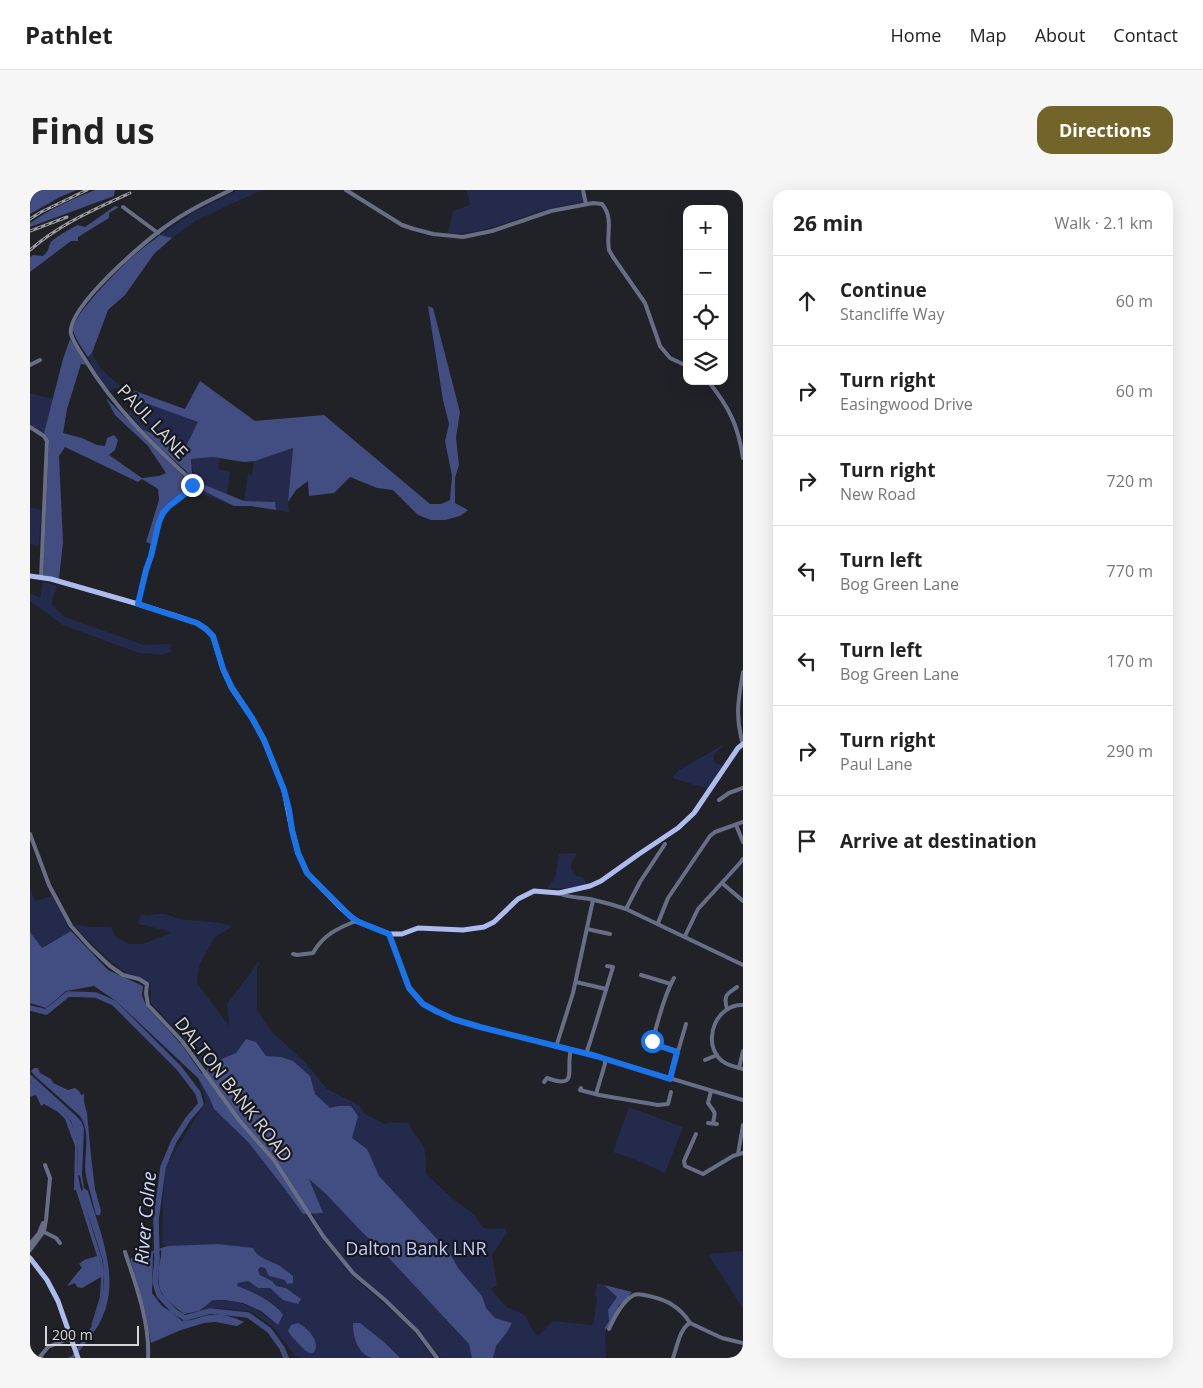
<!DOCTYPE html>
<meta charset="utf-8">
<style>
:root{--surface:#fff;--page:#f6f6f6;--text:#222;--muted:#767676;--line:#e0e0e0;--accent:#73642a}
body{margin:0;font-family:"Open Sans",sans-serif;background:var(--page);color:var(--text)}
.controls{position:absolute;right:15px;top:15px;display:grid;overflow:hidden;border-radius:10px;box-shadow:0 5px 20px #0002}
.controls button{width:45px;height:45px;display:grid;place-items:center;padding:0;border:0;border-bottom:1px solid var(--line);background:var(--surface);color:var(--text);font:25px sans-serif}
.scale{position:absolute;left:15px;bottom:12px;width:94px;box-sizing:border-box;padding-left:5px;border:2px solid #d4d6d9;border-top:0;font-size:14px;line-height:18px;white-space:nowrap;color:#d4d6d9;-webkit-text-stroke:4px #17181e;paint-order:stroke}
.stop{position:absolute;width:15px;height:15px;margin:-11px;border:4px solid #1a73e8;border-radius:50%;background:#fff}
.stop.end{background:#1a73e8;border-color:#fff;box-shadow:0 1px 5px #0008}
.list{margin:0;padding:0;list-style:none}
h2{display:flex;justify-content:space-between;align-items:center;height:65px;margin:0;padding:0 20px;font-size:21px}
h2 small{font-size:16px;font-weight:400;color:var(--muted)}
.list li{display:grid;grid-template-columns:32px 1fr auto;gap:15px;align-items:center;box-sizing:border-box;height:90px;padding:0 20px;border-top:1px solid var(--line)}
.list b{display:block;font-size:19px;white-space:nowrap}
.list p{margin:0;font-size:16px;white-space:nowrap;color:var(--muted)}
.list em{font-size:16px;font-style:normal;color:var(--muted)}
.icon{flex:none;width:28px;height:28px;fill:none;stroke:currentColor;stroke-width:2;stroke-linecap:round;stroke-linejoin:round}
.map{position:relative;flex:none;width:713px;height:1168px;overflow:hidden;border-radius:15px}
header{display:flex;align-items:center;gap:30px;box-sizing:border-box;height:70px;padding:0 25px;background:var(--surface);border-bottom:1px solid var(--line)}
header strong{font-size:24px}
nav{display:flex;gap:28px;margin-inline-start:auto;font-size:18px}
.intro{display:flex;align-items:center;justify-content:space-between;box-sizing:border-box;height:120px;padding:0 30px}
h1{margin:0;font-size:35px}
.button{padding:12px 22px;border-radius:15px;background:var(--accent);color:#fff;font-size:18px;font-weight:700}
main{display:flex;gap:30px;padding:0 30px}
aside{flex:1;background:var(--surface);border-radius:15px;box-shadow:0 5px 20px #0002}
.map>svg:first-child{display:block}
.green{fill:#232a4b}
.forest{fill:#424d81}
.water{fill:#414c81}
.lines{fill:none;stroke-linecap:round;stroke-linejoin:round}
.stream{stroke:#414c81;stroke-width:1}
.river{stroke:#414c81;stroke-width:5.5}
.minor{stroke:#676e86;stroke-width:4}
.major{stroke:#adbbee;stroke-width:5}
.rail-casing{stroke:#9b9da1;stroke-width:3}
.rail{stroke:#17181e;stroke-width:1;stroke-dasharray:4;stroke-linecap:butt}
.route{stroke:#1a73e8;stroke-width:6}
.labels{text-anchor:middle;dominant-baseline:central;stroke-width:4.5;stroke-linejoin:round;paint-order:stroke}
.street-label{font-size:18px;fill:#d4d6d9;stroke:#17181e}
.park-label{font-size:18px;fill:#bfccfd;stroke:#17181e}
.water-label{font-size:19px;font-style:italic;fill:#ced8f9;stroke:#17181e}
</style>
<header>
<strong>Pathlet</strong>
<nav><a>Home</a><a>Map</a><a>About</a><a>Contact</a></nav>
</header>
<div class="intro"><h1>Find us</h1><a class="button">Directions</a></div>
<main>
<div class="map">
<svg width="713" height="1168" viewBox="0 0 713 1168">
<rect width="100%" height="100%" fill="#202227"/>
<!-- green -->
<g class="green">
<polygon points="208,0 232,0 167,30 142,48 130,45 164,22"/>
<path d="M437 0H549L552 3 555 11C537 15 519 18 502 24 475 32 447 46 418 43L423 21 440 15Z"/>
<polygon points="62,163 70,178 89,195 105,201 99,207 169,232 156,256 146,262 123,244 112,239 98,223 106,216 99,207 86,198 78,201 69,189 58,167"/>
<polygon points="0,203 23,209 14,243 0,235"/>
<polygon points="263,258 258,312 259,323 246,320 244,312 214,311 218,284 222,285 224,271"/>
<polygon points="183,267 190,268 188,279 200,282 197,305 166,292 172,300 204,316 162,300 165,296 161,269"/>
<polygon points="0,317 11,320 9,356 0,354"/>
<polygon points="13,392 27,396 21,414 35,427 114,455 140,454 141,462 132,465 109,463 33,435 0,411 0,403 10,408"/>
<polygon points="695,554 684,564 684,572 693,576 679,599 642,588 649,580"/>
<polygon points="547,663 542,672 541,679 546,686 553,687 557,695 540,698 517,698 525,688 529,664"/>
<polygon points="0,699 5,711 22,706 41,741 11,758 0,742"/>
<path d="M111 724C119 727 127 723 135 724 140 725 144 728 150 729 167 731 184 731 201 736L202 737 185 747 169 775 167 793 199 836 197 814 231 769 227 779V820L243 843 275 872 297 899 329 915 335 924 355 934 360 932 379 933C382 945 389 946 393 956 397 964 396 976 396 984L423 1009 445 1025 452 1037 458 1039 475 1038 477 1043 462 1065 467 1095 461 1099 476 1117 493 1124 496 1127 502 1139 508 1146 523 1131 563 1135 567 1109 565 1105 567 1093 574 1095 588 1107 578 1120 579 1131 575 1137 576 1168H411L384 1135 366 1117 324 1081 303 1059 295 1047 202 872 215 849 206 864 185 872 176 880 155 850 121 813 120 794C111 787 100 786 92 780 73 766 58 750 43 734L59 737H81L86 747 100 754H113L140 743 134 740 108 734Z"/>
<path d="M168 888 179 907 184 919 219 953 257 1002 273 1024H276L292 1049 321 1085 367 1125 385 1143 403 1168H270L265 1166 244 1138 220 1121 183 1118 169 1121 183 1110C214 1111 224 1117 248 1135L249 1118 236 1109 207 1096 208 1093 218 1091 228 1098H240L253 1110 268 1113 270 1110 256 1098 246 1096 236 1088 230 1085 228 1080 230 1077 235 1078 239 1086 255 1090 245 1074 241 1073 225 1063 157 1056H137L132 1053 133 1004 135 977 176 912Z"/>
<polygon points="599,917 653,937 635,983 604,969 583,962"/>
<polygon points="713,1061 713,1119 678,1064"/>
</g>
<!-- forest -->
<g class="forest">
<polygon points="0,0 47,0 30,7 0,24"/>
<path d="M65 0H85L84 6 0 37V33C20 19 42 9 65 0Z"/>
<path d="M85 16 89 17 79 23V28L48 47V51H41L0 82V67L3 65 13 66C21 59 17 58 21 52 24 48 43 37 48 35L55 37Z"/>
<path d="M130 45 142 48 124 64 95 105 78 120 62 163 58 167C54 161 44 147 43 140 42 126 89 79 100 69 110 60 120 53 130 45Z"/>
<polygon points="398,116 403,118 430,222 426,248 429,275 425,288 425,313 438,320 430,326 415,330 401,330 388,325 363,300 347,298 320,287 304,303 279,306 278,291 266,300 258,312 263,258 225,271 214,272 183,267 161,269 162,283 165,291 214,311 245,312 246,320 221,316 204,316 172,300 154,279 130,258 112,239 123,244 146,262 156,256 168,232 99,207 105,201 155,219 170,191 225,231 294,225 400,314 411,314 420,310 422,286 415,251 419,234 413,210"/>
<path d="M40 149 56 175 51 174 37 219 33 243 52 248 67 255 75 256 77 248 84 245 88 250 85 260 79 265 112 288 129 286 136 283 118 256 85 225 76 208 158 291C159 304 142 307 135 316 127 325 125 342 121 354L116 352 129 310 128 299 112 289 108 292 35 257 29 266 33 352 29 389 13 385 19 251 14 243 33 169Z"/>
<polygon points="41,741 78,780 113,796 112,806 117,817 152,855 172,884 185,872 206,863 216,849 226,852 236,866 251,867 263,871 280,886 285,904 300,918 308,916 321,916 328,926 322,948 337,959 349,986 419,1062 428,1078 452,1106 456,1118 465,1128 482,1133 477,1142 466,1156 463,1168 442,1168 439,1154 357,1066 331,1041 295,1003 279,989 293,1023 273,1024 257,1002 219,953 184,919 179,907 168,888 86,811 64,796 36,801 16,818 0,813 0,742 12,758"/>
<path d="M4 878H8L10 883 21 889 23 893 38 900 45 898 49 901 51 905 54 904V912L57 923 61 966 65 999 71 1021 70 1025H66C63 1012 59 999 56 986 53 966 62 944 50 926L5 886 1 881Z"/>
<path d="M0 891 39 928 46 944 47 950 48 985 50 996 64 1045 72 1069 74 1082 73 1103 63 1134 61 1136 70 1107 71 1087 52 1098 47 1097 45 1093 37 1096C43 1089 46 1083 52 1078L49 1074 54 1070 67 1066 46 1000H44L45 956 35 929 28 922 14 914 11 916 6 905 0 907Z"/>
<path d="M188 1054 223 1058C227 1068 241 1071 250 1076 254 1079 259 1083 263 1086V1093L257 1094 255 1090 239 1086 235 1078 230 1077 228 1080 230 1085 242 1091 246 1096 256 1098 271 1109 268 1114 253 1110 240 1098H228L218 1091 208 1093 207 1096C222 1101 245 1112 253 1125L248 1135 231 1121 213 1113 195 1110H183L169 1121 154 1124C133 1107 126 1104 129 1076 130 1070 132 1066 131 1060L123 1063 122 1103 132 1116 143 1123 152 1131C162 1131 169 1127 179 1125 191 1123 203 1127 214 1132L207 1136 185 1132 174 1133 151 1140 121 1153 115 1121 100 1069 137 1056Z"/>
<polygon points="574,1095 602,1102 596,1110 589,1115 579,1137 575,1140 575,1137 579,1131 578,1120 587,1107"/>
<path d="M268 1133C277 1137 291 1152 284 1162 283 1163 281 1163 280 1163 276 1163 260 1145 258 1141L261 1135Z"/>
<path d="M323 1133H330L354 1152 370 1168C361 1168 350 1168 342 1168 327 1164 323 1146 323 1133Z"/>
</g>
<!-- water -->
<path class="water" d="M0 884 44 924 51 931 54 938 52 985 54 998 58 1001C70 1044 93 1091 69 1134 62 1146 52 1157 44 1168H37L42 1166 62 1136 73 1103 74 1087 73 1071 51 1002 53 999 50 986 48 985 47 950 41 931 35 924 18 910 0 891Z"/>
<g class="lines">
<!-- stream -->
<polyline class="stream" points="122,1149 150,1138 155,1128"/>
<!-- river -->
<polyline class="river" points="0,818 16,822 38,804 66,805 84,813 149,878 168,903 171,914 158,929 144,951 133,977 126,1030 127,1069 125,1092 129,1105 144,1121 155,1128 180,1121 218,1125 239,1140 252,1158 256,1168"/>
<!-- minor -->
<g class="minor">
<path d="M316 0 372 35 384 39 403 44 433 47 462 41 521 21 563 13 572 14C584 28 576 44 579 60 580 62 582 65 583 67L615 113 630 156 640 168 657 176"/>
<polyline points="553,0 556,14"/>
<polyline points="93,17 128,43"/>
<polyline points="0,175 10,170"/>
<path d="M678 191C699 217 708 235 713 268"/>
<polyline points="0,237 14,246 17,251 11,388"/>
<path d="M108 414C111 403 113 391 116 380 118 375 120 370 122 365 125 352 125 336 132 324 139 312 164 305 161 290 121 253 84 217 56 171 51 163 43 152 41 144 36 118 114 52 135 37 155 22 178 11 201 0"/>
<path d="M713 482C708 511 705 526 713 555"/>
<polyline points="689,610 699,603 713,598"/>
<polyline points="706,635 713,652"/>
<polyline points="0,644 19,695 41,736 60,757 80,776 93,785 109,789 117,794 116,803 118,815 152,851 209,930 244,970 293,1046 323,1083 355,1110 387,1141 407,1168"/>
<polyline points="692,693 713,711"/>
<path d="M529 703C538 708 550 707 560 709 573 712 584 715 596 719L713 775"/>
<polyline points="596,719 610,692 635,654"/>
<polyline points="628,733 638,708 680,646 685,642 713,632"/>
<polyline points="557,739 580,744"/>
<polyline points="359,744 379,799 393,814 406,821 423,829 450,837 566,866 713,910"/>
<polyline points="655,746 668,719 710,673 713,669"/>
<path d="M263 764 267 765 283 763C293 745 308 738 326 731"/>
<polyline points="611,785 641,794"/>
<path d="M644 788C633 807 629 830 622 851L627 855 647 861"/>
<polyline points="546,792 576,799"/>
<path d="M713 815C687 814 673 848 688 867 694 875 704 876 713 879"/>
<path d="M697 819C693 805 697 804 707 797"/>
<polyline points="526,857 543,803 563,710"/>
<polyline points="556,864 561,849 583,777 577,776"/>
<polyline points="675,870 687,865"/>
<polyline points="709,878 713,861"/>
<polyline points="640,889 656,834"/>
<path d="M514 892 517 888C550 900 535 879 541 860"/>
<polyline points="551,898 550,900 569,905 628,915 638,914 641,902"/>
<path d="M681 901 678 913C685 924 686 919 683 933"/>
<polyline points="566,904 575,874 575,869"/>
<polyline points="678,933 687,934"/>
<polyline points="666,944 654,971 655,976 673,984 703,966 713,963"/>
<polyline points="708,964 713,935"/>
<polyline points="12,1041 26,1048 30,1053"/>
<polyline points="0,1054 9,1043 13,1033"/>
<polyline points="0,1060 14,1041 16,1030 20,988 15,975"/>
<path d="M95 1062C106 1095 120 1133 118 1168"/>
<path d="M579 1139C584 1128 592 1111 604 1105 610 1102 635 1110 641 1114 649 1119 656 1126 660 1133"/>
<polyline points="9,1168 18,1157 40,1148"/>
<path d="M643 1168C647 1157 650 1138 660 1133L692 1148 713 1153"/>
</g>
<!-- major -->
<g class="major">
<polyline points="0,386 21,389 108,414 152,428 167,433 176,439 183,446 193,479 201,497 222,528 234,550 254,600 262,640 268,663 277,683 310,717 326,731 359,744 372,744 388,738 433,740 454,737 464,732 488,709 504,701 529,703 560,696 571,691 609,664 648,638 664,623 708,558 713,554"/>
<polyline points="0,1068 17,1090 28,1111 48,1168"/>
</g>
<defs>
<g id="rail">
<polyline points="0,29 11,22 57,0"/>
<polyline points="0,41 37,27"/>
<path d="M0 60C30 34 65 19 100 3"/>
</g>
</defs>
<!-- rail casing -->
<use href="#rail" class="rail-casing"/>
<!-- rail -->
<use href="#rail" class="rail"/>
</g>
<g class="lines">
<!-- route -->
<polyline class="route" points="162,295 160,300 139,316 133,323 129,332 121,366 116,380 108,414 167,433 176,439 183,446 193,479 202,498 222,528 234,550 254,600 259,620 262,640 268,663 277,683 321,727 329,732 359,744 379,798 393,814 406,821 423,829 450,837 566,866 640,889 647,862 627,855 622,851"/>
</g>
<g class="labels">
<!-- street labels -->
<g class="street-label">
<text transform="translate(123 231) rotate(47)">PAUL LANE</text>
<text transform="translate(204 899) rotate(52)">DALTON BANK ROAD</text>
</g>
<!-- park labels -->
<g class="park-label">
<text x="386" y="1058">Dalton Bank LNR</text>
</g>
<!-- water labels -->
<g class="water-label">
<text transform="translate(115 1028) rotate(-85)">River Colne</text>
</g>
</g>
</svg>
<div class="controls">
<button>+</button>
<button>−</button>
<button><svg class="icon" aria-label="locate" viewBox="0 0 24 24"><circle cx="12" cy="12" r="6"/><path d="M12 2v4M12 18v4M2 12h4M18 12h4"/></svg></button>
<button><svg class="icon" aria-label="layers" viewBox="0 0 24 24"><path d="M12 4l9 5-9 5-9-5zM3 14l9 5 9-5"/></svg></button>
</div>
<div class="scale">200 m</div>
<div class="stop" style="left:622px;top:851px"></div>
<div class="stop end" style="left:162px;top:295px"></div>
</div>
<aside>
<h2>26 min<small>Walk · 2.1 km</small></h2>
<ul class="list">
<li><svg class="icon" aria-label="ahead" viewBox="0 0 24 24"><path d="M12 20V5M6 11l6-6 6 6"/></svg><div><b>Continue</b><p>Stancliffe Way</p></div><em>60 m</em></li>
<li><svg class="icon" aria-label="right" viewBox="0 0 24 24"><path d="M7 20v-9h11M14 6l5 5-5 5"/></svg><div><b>Turn right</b><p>Easingwood Drive</p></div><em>60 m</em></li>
<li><svg class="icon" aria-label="right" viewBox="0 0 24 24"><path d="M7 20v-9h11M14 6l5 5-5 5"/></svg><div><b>Turn right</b><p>New Road</p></div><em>720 m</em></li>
<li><svg class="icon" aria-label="left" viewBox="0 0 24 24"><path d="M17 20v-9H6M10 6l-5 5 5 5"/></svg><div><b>Turn left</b><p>Bog Green Lane</p></div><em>770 m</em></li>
<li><svg class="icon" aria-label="left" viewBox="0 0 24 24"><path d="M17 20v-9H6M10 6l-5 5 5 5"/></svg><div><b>Turn left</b><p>Bog Green Lane</p></div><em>170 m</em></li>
<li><svg class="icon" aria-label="right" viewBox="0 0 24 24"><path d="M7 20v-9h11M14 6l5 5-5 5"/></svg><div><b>Turn right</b><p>Paul Lane</p></div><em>290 m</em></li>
<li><svg class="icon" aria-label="arrive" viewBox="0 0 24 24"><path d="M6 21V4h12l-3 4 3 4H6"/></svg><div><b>Arrive at destination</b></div></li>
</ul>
</aside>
</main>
